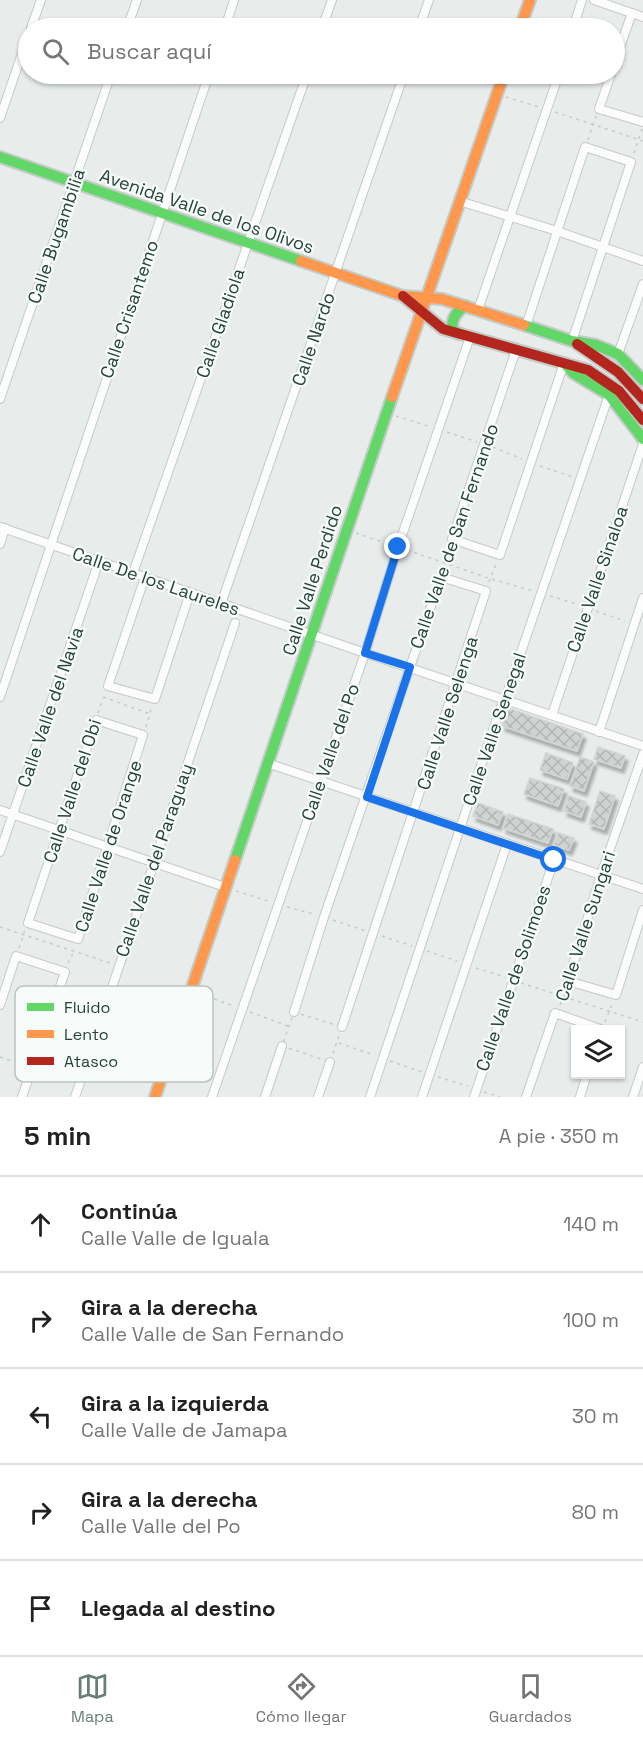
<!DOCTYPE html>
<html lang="es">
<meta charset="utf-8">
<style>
:root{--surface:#fff;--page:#f6f6f6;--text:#222;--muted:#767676;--line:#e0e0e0;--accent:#697e78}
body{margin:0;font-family:"Space Grotesk",sans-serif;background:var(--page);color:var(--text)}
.controls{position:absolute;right:18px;bottom:18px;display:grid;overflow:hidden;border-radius:0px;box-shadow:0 2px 4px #0004}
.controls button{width:54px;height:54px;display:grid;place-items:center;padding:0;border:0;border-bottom:2px solid var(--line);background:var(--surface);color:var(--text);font:30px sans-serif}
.stop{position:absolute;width:18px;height:18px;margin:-14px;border:4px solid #1a73e8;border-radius:50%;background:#fff}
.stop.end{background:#1a73e8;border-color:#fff;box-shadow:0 2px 6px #0008}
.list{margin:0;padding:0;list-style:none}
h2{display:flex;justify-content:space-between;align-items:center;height:78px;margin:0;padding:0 24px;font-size:26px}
h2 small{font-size:20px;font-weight:400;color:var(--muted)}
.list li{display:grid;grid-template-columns:39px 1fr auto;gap:18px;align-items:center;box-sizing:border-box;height:96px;padding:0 24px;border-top:2px solid var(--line)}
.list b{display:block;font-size:22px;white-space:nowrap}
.list p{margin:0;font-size:20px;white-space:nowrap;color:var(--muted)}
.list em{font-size:20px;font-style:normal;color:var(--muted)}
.icon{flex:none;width:33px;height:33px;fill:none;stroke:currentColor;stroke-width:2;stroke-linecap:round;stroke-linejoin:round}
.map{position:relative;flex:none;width:643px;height:1097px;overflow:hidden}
.search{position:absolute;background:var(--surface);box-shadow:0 2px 4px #0004;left:18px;right:18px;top:18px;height:66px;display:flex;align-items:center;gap:15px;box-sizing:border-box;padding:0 21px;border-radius:33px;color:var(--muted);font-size:22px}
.sheet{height:558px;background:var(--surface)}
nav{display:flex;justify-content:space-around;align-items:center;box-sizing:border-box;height:84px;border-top:2px solid var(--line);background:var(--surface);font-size:16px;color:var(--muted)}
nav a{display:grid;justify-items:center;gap:3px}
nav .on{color:var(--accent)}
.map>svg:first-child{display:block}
.building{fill:url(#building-cross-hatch);stroke:#d1d6d4;stroke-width:1.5;filter:url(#shadow)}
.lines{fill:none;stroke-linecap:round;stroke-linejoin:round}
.street-casing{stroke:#c5cac8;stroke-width:10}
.fast-casing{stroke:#c3cbc8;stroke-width:14}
.slow-casing{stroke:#c3cbc8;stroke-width:14}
.jam-casing{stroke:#c3cbc8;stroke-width:14}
.path{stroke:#c3ccca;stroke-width:1.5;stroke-dasharray:3 4.5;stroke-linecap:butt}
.street{stroke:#fcfcfc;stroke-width:8}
.fast{stroke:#63d668;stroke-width:10}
.slow{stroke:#ff974d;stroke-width:10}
.jam{stroke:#b3261e;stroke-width:10}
.route{stroke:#1a73e8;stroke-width:8}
.labels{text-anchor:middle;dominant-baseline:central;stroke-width:4.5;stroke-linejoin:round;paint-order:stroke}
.street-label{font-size:18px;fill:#24423a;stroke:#f7fbf9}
.key{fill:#f7fbf9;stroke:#b8c4c0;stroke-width:1.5}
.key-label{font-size:16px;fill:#24423a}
</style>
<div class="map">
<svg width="643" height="1097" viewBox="0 0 643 1097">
<defs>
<pattern id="building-cross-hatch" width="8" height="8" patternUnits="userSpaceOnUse" patternTransform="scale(1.5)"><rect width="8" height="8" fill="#cfd4d2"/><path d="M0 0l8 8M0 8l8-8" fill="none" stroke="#b2b7b5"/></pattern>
<filter id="shadow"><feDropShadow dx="3" dy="5" stdDeviation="1.5" flood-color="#0004"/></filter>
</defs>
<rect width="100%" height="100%" fill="#e8edeb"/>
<!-- building -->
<g class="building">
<polygon points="508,708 583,734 577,751 502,726"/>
<polygon points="598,747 625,756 621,768 594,759"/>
<polygon points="546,753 573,763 567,779 540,770"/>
<polygon points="580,757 594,762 584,791 570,786"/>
<polygon points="530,778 564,789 558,806 524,794"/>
<polygon points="600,791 615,796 604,829 589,824"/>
<polygon points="569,796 586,802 581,817 564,811"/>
<polygon points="478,803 503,812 498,825 473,816"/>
<polygon points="508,814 553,829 548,843 503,828"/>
<polygon points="558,833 574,838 569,850 554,845"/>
</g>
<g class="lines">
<defs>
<g id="street">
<polyline points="594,0 643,17"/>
<polyline points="31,28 41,0"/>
<polyline points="127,28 137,0"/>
<polyline points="225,28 234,0"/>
<polyline points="322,28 332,0"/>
<polyline points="419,28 429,0"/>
<polyline points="573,28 582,0"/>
<polyline points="614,64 632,13"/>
<polyline points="611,74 599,109 643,122"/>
<polyline points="0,118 28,36"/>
<polyline points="459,201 557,231 643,261"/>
<polyline points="478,310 559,74"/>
<polyline points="526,326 585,147 631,162 572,341"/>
<polyline points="516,350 452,539 500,555 564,363"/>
<polyline points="618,354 643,284"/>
<polyline points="0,399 111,74"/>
<polyline points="0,527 365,653 643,746"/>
<polyline points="0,544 5,528"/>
<polyline points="133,573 307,74"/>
<polyline points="145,577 108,686 155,699 190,593"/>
<polyline points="221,604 404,74"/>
<polyline points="0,697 209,74"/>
<polyline points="552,715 643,444"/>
<polygon points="96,720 143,735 78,939 28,923"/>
<polyline points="599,732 643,598"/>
<polyline points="643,754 601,875 568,981 616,995 643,910"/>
<polyline points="267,763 643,889"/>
<polyline points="0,810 225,887"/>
<polyline points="0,852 99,561"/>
<polyline points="0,1005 16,956 65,972 22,1097"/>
<polyline points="294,1012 324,917 441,577 486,591 342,1027"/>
<polyline points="75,1097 235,623"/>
<polyline points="212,1097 365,653 398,547 470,337"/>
<polyline points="265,1097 282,1046"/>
<polyline points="318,1097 330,1062"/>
<polyline points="370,1097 500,709 505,699 609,395"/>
<polyline points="422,1097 507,844"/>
<polyline points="474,1097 554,860"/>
<polyline points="526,1097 555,1013 603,1030"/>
<polyline points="580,1097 587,1074"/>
<polyline points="633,1097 643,1067"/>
</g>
<g id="fast">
<polyline points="0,157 301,261"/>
<polyline points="524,325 572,341 596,345 618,354 643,380"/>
<path d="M459 334 452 329C452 318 456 312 465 306"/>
<polyline points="566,365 573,373 609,395 643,439"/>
<polyline points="235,860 392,397"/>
</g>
<g id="slow">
<polyline points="520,28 530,0"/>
<polyline points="301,261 403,296 442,299 524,325"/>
<polyline points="392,397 504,74"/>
<polyline points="155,1097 235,860"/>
</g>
<g id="jam">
<polyline points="403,296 443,329 588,370 619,391 643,420"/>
<polyline points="577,344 618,372 643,399"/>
</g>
</defs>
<!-- street casing -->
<use href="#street" class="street-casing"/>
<!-- fast casing -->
<use href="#fast" class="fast-casing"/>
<!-- slow casing -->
<use href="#slow" class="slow-casing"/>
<!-- jam casing -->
<use href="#jam" class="jam-casing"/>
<!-- path -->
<g class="path">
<polyline points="506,97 539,107"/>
<polyline points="555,112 643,141"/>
<polyline points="588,140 596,116"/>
<polyline points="634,153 642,129"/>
<polyline points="396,416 431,427"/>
<polyline points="447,432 477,442"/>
<polyline points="493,447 522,459"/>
<polyline points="540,466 573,477"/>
<polyline points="356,533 388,544"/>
<polyline points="407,550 491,579 534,591"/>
<polyline points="443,570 449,549"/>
<polyline points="489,582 496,564"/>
<polyline points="550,596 580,605"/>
<polyline points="596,611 625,621"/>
<polyline points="103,697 150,714"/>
<polyline points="98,713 103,698"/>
<polyline points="146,727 152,706"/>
<polyline points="236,891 271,902"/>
<polyline points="287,907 314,914"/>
<polyline points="333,920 366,931"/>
<polyline points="0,927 110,963"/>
<polyline points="382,936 412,946"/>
<polyline points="19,948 25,930"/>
<polyline points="427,951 457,961"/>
<polyline points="68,963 74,951"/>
<polyline points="476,968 505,977"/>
<polyline points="521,983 643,1022"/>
<polyline points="200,994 234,1006"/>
<polyline points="560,1005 566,990"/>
<polyline points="250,1012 288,1026"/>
<polygon points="294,1012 342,1027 330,1062 282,1046"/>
<polyline points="605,1022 612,1004"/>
<polyline points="339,1043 374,1055"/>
<polyline points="0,1057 25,1066"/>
<polyline points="390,1061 422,1072"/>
<polyline points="41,1071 71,1080"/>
<polyline points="438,1077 468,1086"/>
<polyline points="484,1092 500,1097"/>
</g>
<!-- street -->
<use href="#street" class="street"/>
<!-- fast -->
<use href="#fast" class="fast"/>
<!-- slow -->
<use href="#slow" class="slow"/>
<!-- jam -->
<use href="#jam" class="jam"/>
</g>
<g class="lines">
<!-- route -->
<polyline class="route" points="398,547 365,653 410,667 367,797 554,860"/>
</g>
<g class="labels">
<!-- street labels -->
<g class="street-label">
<text transform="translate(207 211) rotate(19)">Avenida Valle de los Olivos</text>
<text transform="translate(56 236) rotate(-71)">Calle Bugambilia</text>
<text transform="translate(129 309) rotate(-71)">Calle Crisantemo</text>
<text transform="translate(220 323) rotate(-71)">Calle Gladiola</text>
<text transform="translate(313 339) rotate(-71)">Calle Nardo</text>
<text transform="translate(454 536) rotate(-71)">Calle Valle de San Fernando</text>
<text transform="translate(597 579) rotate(-71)">Calle Valle Sinaloa</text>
<text transform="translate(312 580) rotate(-72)">Calle Valle Perdido</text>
<text transform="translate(156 581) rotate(19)">Calle De los Laureles</text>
<text transform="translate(50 707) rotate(-71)">Calle Valle del Navia</text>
<text transform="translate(447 713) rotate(-72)">Calle Valle Selenga</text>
<text transform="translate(494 729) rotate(-71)">Calle Valle Senegal</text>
<text transform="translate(330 752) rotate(-71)">Calle Valle del Po</text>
<text transform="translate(72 791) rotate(-72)">Calle Valle del Obi</text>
<text transform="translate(108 846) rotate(-72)">Calle Valle de Orange</text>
<text transform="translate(154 860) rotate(-71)">Calle Valle del Paraguay</text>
<text transform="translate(585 926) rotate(-72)">Calle Valle Sungari</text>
<text transform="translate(513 978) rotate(-71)">Calle Valle de Solimoes</text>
</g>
</g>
<!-- legend -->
<rect x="15" y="986" width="198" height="96" rx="9" class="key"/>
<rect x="27" y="1003" width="27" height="8" fill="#63d668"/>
<rect x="27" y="1030" width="27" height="8" fill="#ff974d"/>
<rect x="27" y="1057" width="27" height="8" fill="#b3261e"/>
<g class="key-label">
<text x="64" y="1013">Fluido</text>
<text x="64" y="1040">Lento</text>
<text x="64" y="1067">Atasco</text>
</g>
</svg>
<div class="controls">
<button><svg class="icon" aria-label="layers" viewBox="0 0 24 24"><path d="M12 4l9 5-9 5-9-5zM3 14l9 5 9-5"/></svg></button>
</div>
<div class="stop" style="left:554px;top:860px"></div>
<div class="stop end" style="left:398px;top:547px"></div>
<div class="search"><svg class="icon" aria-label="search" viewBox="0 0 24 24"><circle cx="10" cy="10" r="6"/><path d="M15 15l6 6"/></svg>Buscar aquí</div>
</div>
<section class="sheet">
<h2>5 min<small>A pie · 350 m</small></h2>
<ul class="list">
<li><svg class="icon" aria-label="ahead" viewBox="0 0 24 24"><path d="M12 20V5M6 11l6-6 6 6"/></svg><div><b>Continúa</b><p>Calle Valle de Iguala</p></div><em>140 m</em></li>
<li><svg class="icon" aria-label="right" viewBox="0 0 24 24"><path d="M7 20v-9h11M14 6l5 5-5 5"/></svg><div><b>Gira a la derecha</b><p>Calle Valle de San Fernando</p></div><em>100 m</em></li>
<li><svg class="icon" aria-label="left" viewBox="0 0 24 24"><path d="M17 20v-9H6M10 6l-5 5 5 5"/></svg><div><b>Gira a la izquierda</b><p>Calle Valle de Jamapa</p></div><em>30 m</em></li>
<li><svg class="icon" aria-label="right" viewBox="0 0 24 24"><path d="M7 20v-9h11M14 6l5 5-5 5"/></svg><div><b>Gira a la derecha</b><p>Calle Valle del Po</p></div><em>80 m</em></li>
<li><svg class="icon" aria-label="arrive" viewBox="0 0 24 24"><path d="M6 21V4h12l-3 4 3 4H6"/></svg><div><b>Llegada al destino</b></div></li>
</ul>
</section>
<nav>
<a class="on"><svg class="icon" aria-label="map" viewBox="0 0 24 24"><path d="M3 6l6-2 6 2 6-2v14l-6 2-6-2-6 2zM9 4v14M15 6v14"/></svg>Mapa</a>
<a><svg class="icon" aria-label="directions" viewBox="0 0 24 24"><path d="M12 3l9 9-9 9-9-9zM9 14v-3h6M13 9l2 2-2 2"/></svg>Cómo llegar</a>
<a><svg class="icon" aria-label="saved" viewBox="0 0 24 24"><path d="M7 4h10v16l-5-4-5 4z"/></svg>Guardados</a>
</nav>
